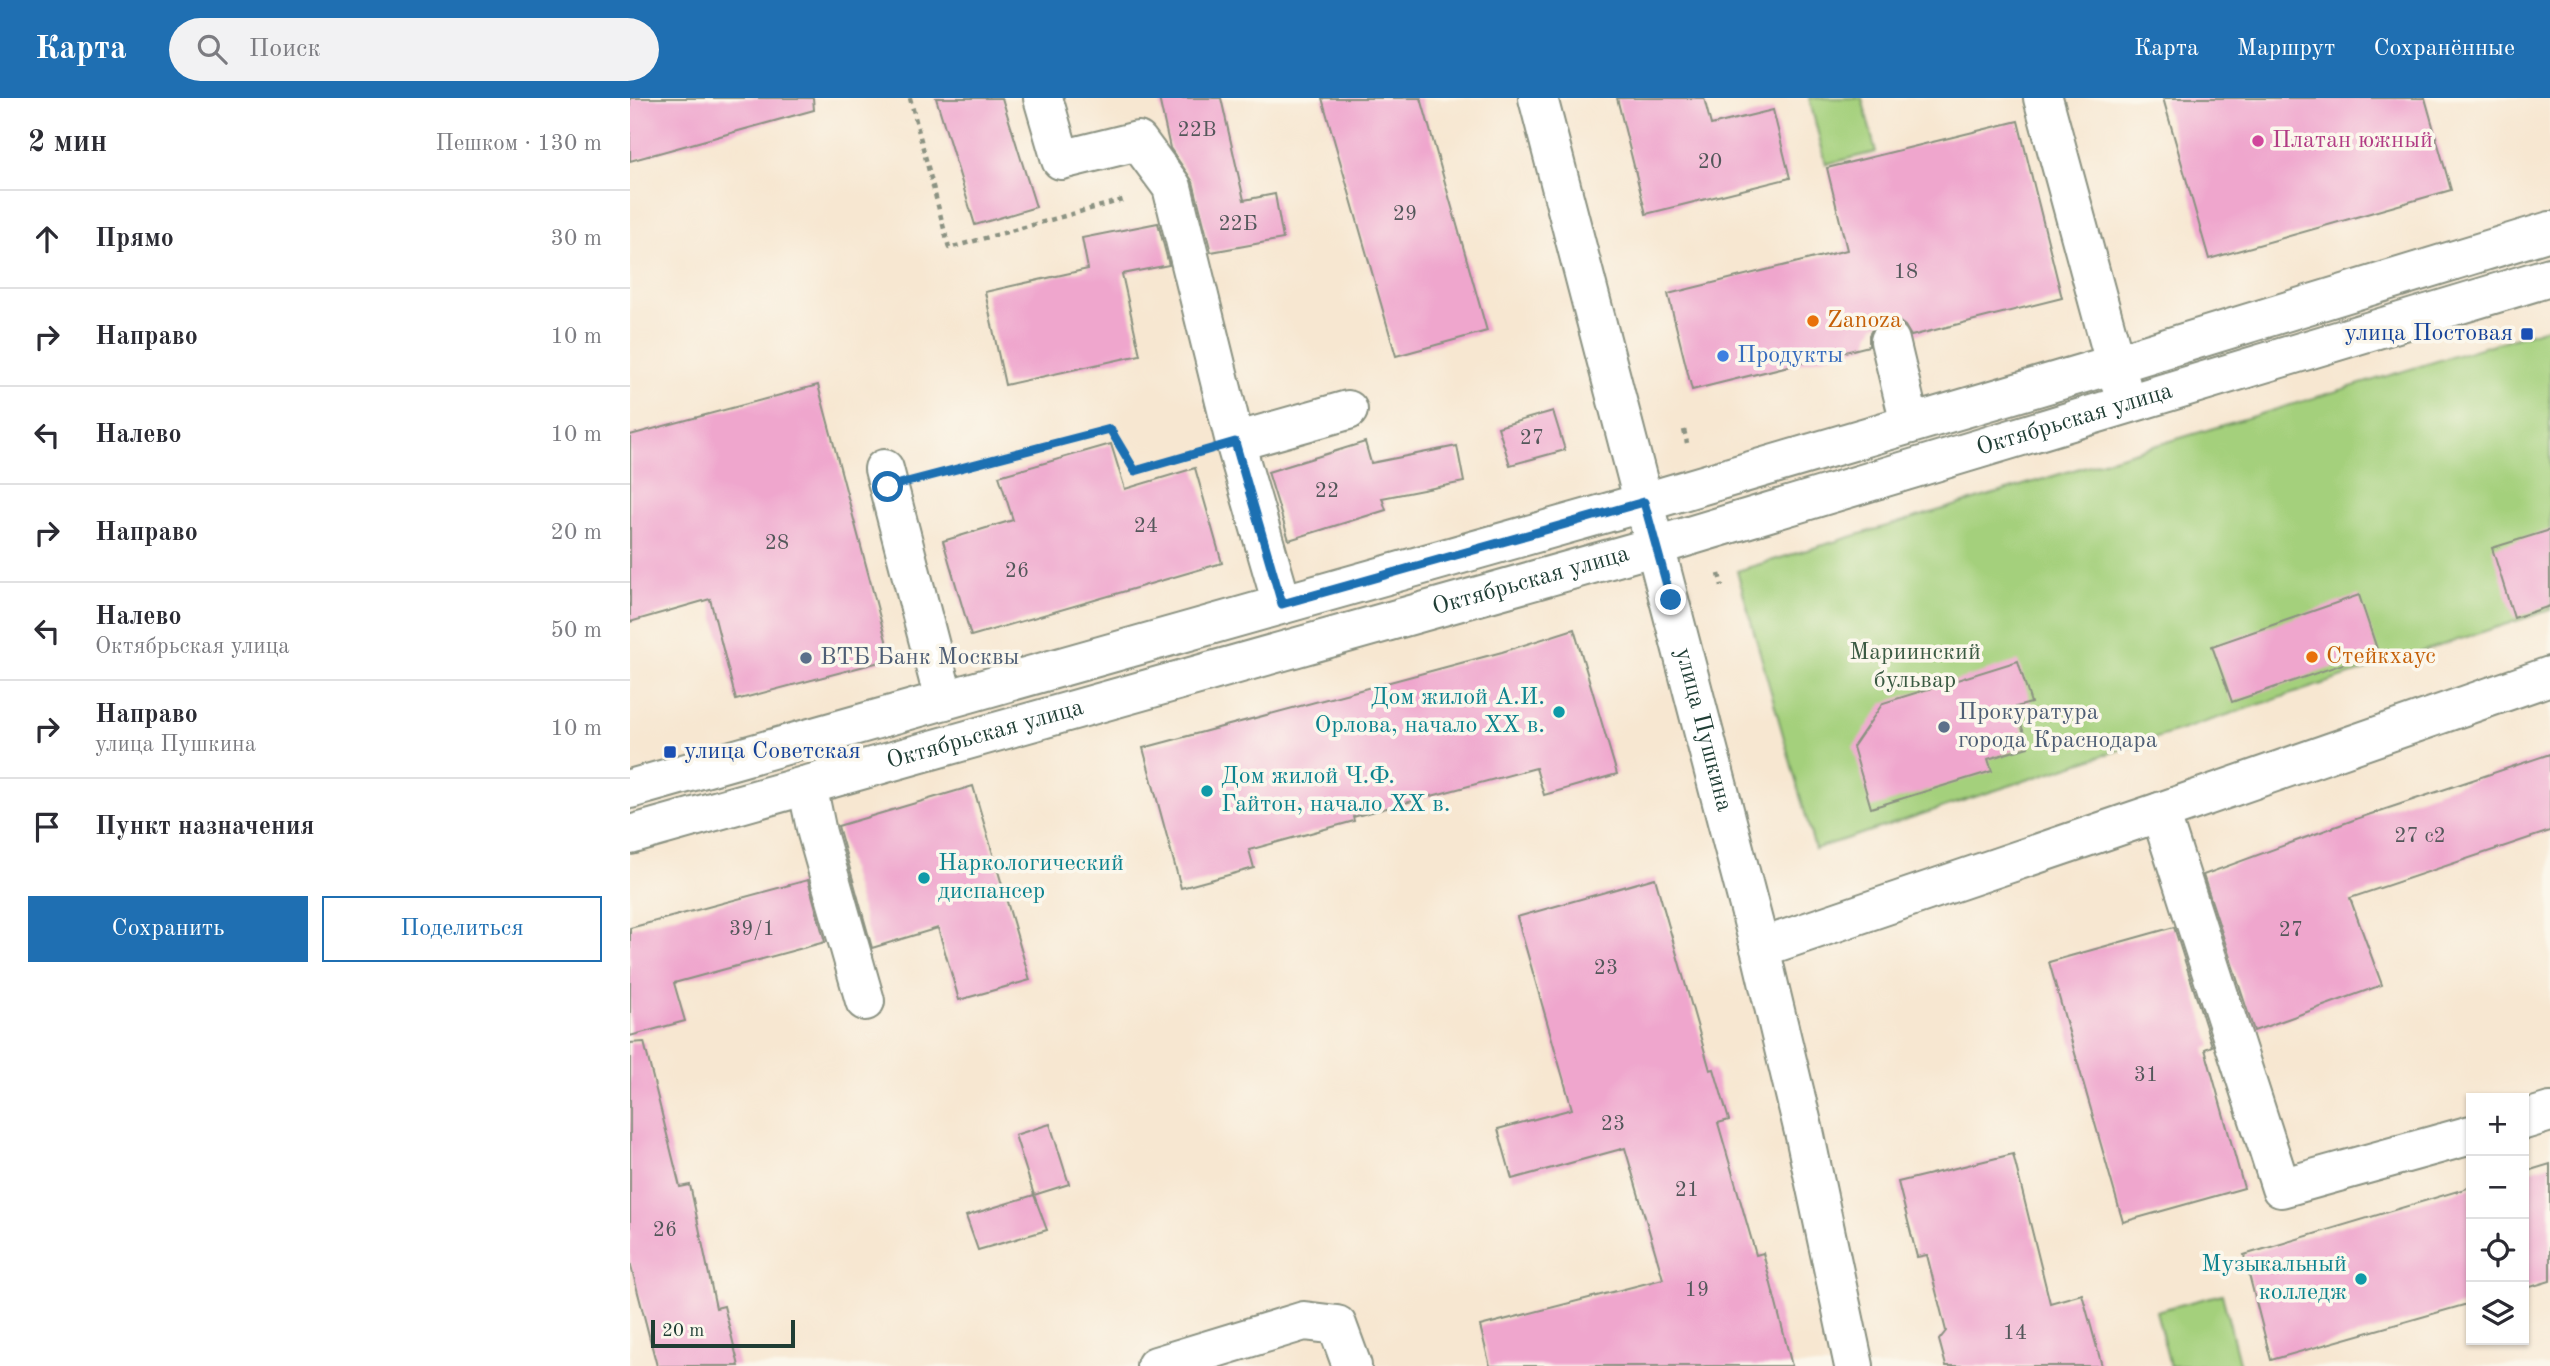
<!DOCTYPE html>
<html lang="ru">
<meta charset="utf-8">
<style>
:root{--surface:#fff;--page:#f2f2f3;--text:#2b2b33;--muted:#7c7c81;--line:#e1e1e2;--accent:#1f6fb2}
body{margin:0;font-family:"Old Standard TT",serif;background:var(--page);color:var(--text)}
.controls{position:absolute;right:21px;bottom:21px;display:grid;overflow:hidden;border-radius:0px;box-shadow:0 2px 5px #0004}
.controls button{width:63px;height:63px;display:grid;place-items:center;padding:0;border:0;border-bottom:2px solid var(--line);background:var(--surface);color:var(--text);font:35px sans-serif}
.scale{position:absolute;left:21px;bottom:18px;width:144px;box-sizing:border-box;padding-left:7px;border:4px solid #1f3d34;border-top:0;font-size:19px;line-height:24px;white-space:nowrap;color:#1f3d34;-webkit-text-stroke:5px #fbf7ec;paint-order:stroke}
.stop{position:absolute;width:21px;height:21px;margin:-16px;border:5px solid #1f6fb2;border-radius:50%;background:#fff}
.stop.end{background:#1f6fb2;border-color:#fff;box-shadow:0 2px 7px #0008}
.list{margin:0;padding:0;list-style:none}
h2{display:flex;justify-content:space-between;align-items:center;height:91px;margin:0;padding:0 28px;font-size:30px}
h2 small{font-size:23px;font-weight:400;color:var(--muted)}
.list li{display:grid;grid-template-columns:46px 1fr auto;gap:21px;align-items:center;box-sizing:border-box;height:98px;padding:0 28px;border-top:2px solid var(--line)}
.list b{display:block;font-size:26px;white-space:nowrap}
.list p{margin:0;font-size:23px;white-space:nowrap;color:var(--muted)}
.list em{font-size:23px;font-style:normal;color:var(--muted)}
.actions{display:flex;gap:14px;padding:21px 28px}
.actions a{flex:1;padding:16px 0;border:2px solid var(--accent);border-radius:0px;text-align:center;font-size:24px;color:var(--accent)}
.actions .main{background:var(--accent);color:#fff}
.icon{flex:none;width:38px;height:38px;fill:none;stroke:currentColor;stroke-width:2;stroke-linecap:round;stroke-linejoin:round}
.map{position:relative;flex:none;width:1920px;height:1268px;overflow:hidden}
header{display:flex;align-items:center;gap:42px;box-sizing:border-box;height:98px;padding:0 35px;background:var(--accent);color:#fff}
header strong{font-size:33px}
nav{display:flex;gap:38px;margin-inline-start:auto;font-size:24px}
.search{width:490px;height:63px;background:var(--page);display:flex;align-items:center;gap:18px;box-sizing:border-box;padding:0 24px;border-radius:38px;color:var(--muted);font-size:26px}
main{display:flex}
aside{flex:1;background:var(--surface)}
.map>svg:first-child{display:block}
.green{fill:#a4d07c;stroke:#628658;stroke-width:2}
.building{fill:#efa6cd}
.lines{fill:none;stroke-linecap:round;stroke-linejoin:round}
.minor-casing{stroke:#8b9282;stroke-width:42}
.major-casing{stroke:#8b9282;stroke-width:42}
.path{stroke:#8b9282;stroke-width:4.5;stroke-dasharray:5 5;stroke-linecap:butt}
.minor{stroke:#fff;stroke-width:38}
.major{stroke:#fff;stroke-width:38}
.route{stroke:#1f6fb2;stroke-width:9}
.hotel-dot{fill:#d1479c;stroke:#fbf7ec;stroke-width:2.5}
.food-dot{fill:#e8710a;stroke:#fbf7ec;stroke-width:2.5}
.transit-dot{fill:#1a4fb4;stroke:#fbf7ec;stroke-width:2.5}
.shop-dot{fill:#3f7fe0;stroke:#fbf7ec;stroke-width:2.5}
.service-dot{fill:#5c6f8a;stroke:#fbf7ec;stroke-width:2.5}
.culture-dot{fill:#0f9aa8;stroke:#fbf7ec;stroke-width:2.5}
.labels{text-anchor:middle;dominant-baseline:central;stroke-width:7;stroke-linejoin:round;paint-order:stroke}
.number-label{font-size:21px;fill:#53575a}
.hotel-label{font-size:24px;fill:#b23c85;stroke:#fbf7ec;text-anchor:start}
.food-label{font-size:24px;fill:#c56008;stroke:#fbf7ec;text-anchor:start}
.transit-label{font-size:24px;fill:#164399;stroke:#fbf7ec;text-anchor:end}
.shop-label{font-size:24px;fill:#366cbe;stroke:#fbf7ec;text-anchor:start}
.street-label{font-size:24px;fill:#1f3d34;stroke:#fbf7ec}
.park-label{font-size:24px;fill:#3a5a42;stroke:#fbf7ec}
.service-label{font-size:24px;fill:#4e5e75;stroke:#fbf7ec;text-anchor:start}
.culture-label{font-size:24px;fill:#0d838f;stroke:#fbf7ec;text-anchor:end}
</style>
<header>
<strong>Карта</strong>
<div class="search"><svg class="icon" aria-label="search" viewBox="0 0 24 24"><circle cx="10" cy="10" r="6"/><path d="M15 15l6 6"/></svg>Поиск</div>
<nav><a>Карта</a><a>Маршрут</a><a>Сохранённые</a></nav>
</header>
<main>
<aside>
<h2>2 мин<small>Пешком · 130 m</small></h2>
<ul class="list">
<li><svg class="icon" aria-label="ahead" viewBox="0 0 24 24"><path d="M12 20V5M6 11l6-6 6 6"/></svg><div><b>Прямо</b></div><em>30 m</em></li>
<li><svg class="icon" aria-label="right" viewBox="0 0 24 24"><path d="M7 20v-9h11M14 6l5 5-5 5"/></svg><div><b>Направо</b></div><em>10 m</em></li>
<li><svg class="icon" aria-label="left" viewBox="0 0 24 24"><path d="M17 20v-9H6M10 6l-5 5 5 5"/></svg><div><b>Налево</b></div><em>10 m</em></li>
<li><svg class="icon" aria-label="right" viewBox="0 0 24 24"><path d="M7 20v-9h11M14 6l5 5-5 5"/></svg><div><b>Направо</b></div><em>20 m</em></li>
<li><svg class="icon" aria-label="left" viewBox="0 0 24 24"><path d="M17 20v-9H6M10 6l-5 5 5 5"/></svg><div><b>Налево</b><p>Октябрьская улица</p></div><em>50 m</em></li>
<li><svg class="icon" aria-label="right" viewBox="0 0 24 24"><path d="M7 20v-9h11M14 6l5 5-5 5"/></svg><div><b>Направо</b><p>улица Пушкина</p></div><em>10 m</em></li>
<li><svg class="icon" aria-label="arrive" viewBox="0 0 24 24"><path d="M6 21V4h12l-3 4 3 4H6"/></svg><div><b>Пункт назначения</b></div></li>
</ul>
<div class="actions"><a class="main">Сохранить</a><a>Поделиться</a></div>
</aside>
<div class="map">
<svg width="1920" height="1268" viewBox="0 0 1920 1268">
<rect width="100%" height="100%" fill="#fbf7ec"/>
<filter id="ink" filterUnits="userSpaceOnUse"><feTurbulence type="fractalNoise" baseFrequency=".0143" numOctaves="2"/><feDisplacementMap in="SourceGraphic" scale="14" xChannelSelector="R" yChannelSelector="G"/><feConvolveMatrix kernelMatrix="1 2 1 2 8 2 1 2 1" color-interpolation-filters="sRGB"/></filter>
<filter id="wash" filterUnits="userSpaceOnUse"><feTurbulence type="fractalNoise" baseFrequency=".00686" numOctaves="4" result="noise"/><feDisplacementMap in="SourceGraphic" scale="28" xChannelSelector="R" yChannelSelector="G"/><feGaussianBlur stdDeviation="1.57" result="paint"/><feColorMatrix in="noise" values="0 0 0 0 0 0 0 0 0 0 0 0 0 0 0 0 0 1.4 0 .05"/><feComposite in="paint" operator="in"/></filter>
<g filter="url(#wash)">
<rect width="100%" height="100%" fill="#f7e7d1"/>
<!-- green -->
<g class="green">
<polygon points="1179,0 1232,0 1246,54 1196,66"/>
<polygon points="1920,229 1920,512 1185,751 1107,473"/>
<polygon points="1592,1196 1610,1268 1540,1268 1526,1213"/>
</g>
<g id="blocks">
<!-- building -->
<g class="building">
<polygon points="0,0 183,0 184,12 0,63"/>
<polygon points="306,0 372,0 406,109 345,127"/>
<polygon points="529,0 591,0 614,102 645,96 653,141 581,154 563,84 540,50"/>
<polygon points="692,0 791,0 857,233 766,258"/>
<polygon points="987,0 1074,0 1081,27 1143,12 1160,80 1016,116"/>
<polygon points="1533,0 1795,0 1821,92 1579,161"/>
<polygon points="1388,23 1432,200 1281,238 1275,228 1267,222 1256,222 1244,228 1239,237 1239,248 1062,292 1038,196 1217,152 1197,70"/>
<polygon points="528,125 539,167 492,176 510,257 375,287 355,194 458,171 452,140"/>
<polygon points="188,287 261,561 106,602 80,501 0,524 0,337"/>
<polygon points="923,313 935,352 880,367 868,329"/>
<polygon points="735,344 741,365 827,348 834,384 752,400 756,412 659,442 638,374"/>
<polygon points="481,346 495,391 565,370 592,465 341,538 313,443 383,422 369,378"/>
<polygon points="1920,432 1920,508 1884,520 1862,450"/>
<polygon points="1729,497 1748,554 1602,604 1582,548"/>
<polygon points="944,531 987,676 914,697 906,670 723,719 724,723 619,752 624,770 551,790 513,650 872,554"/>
<polygon points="1388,563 1401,605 1386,609 1398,649 1358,661 1362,673 1241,710 1223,649 1253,605"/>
<polygon points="1920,656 1920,733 1720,800 1752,887 1624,933 1573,777 1729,720"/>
<polygon points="343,688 400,882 329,902 308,830 242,850 208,728"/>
<polygon points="1025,780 1080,972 1084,971 1099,1022 1088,1025 1126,1157 1133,1155 1162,1268 860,1268 850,1228 1033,1181 995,1050 882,1081 868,1031 942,1011 887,819"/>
<polygon points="178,782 195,844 44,885 55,923 0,938 0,830"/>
<polygon points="1544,829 1582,948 1575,951 1614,1090 1493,1124 1419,864"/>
<polygon points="14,944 50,1089 60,1087 86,1210 94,1208 109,1268 27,1268 0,1164 0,945"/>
<polygon points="420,1026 439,1086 404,1097 385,1037"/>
<polygon points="1383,1056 1420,1205 1452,1196 1472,1268 1316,1268 1309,1242 1316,1233 1297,1157 1287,1159 1268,1084"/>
<polygon points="1920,1066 1920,1183 1894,1191 1894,1074"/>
<polygon points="1841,1089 1841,1205 1641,1262 1614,1157"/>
<polygon points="404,1097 417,1132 348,1152 336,1118"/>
</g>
</g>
</g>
<g filter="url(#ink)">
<use href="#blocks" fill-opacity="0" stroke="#8b9282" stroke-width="2"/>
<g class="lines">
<defs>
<g id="minor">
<polyline points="413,0 431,62 508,43 542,89 605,344 652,506"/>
<path id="s1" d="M908 0 1130 850 1175 1038 1224 1268"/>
<polyline points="1413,0 1494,298"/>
<polyline points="1260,243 1280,326"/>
<polyline points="605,344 718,312"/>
<polyline points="254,371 314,602"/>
<polyline points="177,687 187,735 235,903"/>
<polyline points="1530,714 1651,1090 1841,1037"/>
<path id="s2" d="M0 737 1026 448 1920 179"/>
<polyline points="1130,850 1530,714 1920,578"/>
<polyline points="1894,1022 1920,1014"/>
<polyline points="526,1268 674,1223 707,1227 722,1268"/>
</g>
<polyline id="major" points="0,691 1015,404 1485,266 1920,133"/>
</defs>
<!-- minor casing -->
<use href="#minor" class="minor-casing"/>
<!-- major casing -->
<use href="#major" class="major-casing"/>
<!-- path -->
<g class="path">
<polyline points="280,0 319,150 496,101"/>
<polyline points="1054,332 1057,345"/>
<polyline points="301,378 480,331 505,373 564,356"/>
<polyline points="1089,476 1092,488"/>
</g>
<!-- minor -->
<use href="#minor" class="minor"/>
<!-- major -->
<use href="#major" class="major"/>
</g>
</g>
<g class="lines" filter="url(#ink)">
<!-- route -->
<polyline class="route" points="258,389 480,331 505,373 605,344 652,506 1014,404 1041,502"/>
</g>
<!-- markers -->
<circle class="hotel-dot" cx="1628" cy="43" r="7"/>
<g class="food-dot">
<circle cx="1183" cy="223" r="7"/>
<circle cx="1682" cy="559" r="7"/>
</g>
<g class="transit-dot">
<rect x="1890" y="229" width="14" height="14" rx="3.5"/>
<rect x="33" y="647" width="14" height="14" rx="3.5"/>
</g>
<circle class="shop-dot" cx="1093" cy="258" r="7"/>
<g class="service-dot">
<circle cx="176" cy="560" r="7"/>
<circle cx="1314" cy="629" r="7"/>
</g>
<g class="culture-dot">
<circle cx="929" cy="614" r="7"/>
<circle cx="577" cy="693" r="7"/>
<circle cx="294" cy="780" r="7"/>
<circle cx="1731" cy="1181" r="7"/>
</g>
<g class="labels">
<!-- number labels -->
<g class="number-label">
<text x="567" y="32">22В</text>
<text x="1080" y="64">20</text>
<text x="775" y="116">29</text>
<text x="608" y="126">22Б</text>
<text x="1276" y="174">18</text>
<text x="902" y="340">27</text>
<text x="697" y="393">22</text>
<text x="516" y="428">24</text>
<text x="147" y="445">28</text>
<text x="387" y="473">26</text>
<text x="1790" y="738">27 с2</text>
<text x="122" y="831">39/1</text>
<text x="1661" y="832">27</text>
<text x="976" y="870">23</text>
<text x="1516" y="977">31</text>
<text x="983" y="1026">23</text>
<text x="1057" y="1092">21</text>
<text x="35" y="1132">26</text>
<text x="1067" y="1192">19</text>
<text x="1385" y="1235">14</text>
</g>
<!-- hotel labels -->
<g class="hotel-label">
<text x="1642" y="43">Платан южный</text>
</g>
<!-- food labels -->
<g class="food-label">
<text x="1197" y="223">Zanoza</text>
<text x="1696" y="559">Стейкхаус</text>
</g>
<!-- transit labels -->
<g class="transit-label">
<text x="1883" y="236">улица Постовая</text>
<text x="54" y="654" text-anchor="start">улица Советская</text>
</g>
<!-- shop labels -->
<g class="shop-label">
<text x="1107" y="258">Продукты</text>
</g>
<!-- street labels -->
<g class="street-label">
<text stroke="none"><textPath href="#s2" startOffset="1503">Октябрьская улица</textPath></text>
<text stroke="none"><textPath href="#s2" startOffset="936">Октябрьская улица</textPath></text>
<text stroke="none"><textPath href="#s1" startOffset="653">улица Пушкина</textPath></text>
<text stroke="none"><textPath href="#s2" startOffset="369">Октябрьская улица</textPath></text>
</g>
<!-- park labels -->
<g class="park-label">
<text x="1285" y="555">Мариинский<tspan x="1285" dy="28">бульвар</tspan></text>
</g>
<!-- service labels -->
<g class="service-label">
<text x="190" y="560">ВТБ Банк Москвы</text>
<text x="1328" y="615">Прокуратура<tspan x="1328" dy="28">города Краснодара</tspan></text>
</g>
<!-- culture labels -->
<g class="culture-label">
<text x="915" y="600">Дом жилой А.И.<tspan x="915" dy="28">Орлова, начало XX в.</tspan></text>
<text x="591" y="679" text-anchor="start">Дом жилой Ч.Ф.<tspan x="591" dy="28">Гайтон, начало XX в.</tspan></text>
<text x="308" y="766" text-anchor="start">Наркологический<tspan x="308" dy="28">диспансер</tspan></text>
<text x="1717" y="1167">Музыкальный<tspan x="1717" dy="28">колледж</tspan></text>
</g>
</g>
</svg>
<div class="controls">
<button>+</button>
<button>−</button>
<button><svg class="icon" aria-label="locate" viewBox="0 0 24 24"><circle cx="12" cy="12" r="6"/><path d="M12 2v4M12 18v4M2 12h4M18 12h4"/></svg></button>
<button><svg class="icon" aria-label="layers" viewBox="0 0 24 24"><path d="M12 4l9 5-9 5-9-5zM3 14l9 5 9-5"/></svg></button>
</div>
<div class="scale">20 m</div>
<div class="stop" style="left:258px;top:389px"></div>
<div class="stop end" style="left:1041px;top:502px"></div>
</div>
</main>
